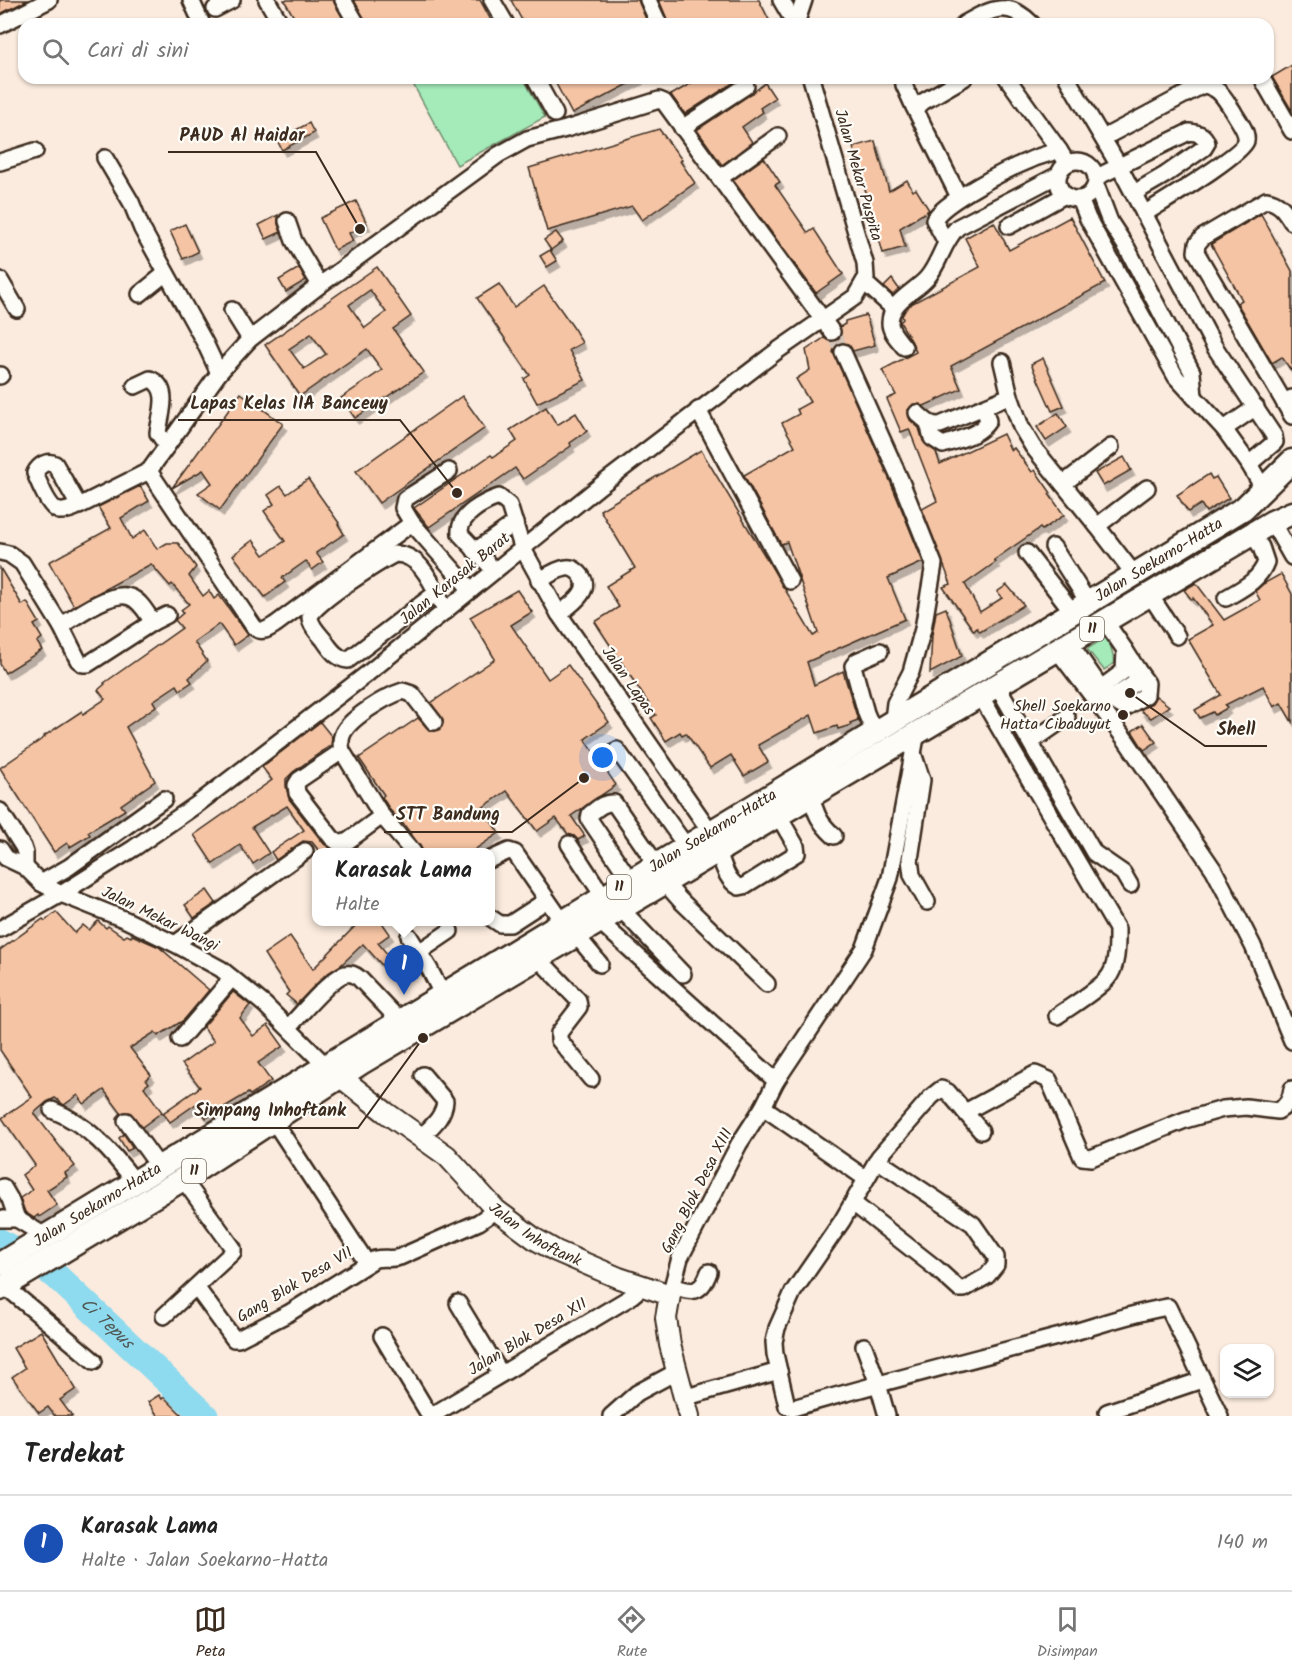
<!DOCTYPE html>
<html lang="id">
<meta charset="utf-8">
<style>
:root{--surface:#fff;--page:#f2f2f2;--text:#222;--muted:#767676;--line:#e0e0e0;--accent:#3b2a1e}
body{margin:0;font-family:Kalam,sans-serif;background:var(--page);color:var(--text)}
.controls{position:absolute;right:18px;bottom:18px;display:grid;overflow:hidden;border-radius:12px;box-shadow:0 2px 4px #0004}
.controls button{width:54px;height:54px;display:grid;place-items:center;padding:0;border:0;border-bottom:2px solid var(--line);background:var(--surface);color:var(--text);font:30px sans-serif}
.you{position:absolute;left:603px;top:758px;width:21px;height:21px;margin:-15px;border:4px solid #fff;border-radius:50%;background:#1a73e8;box-shadow:0 0 0 9px #1a73e833}
.badge{display:grid;place-items:center;width:39px;height:39px;border-radius:50%;background:var(--accent);color:#fff;font-size:20px;font-weight:700}
.pin{position:absolute;translate:-50% -50px;filter:drop-shadow(0 2px 3px #0008)}
.pin::after{content:'';position:absolute;top:32px;width:21px;height:18px;background:inherit;clip-path:polygon(0 0,100% 0,50% 100%)}
.popup{position:absolute;left:312px;top:848px;width:183px;height:78px;box-sizing:border-box;display:grid;place-content:center;border-radius:12px;background:var(--surface);filter:drop-shadow(0 2px 4px #0005);font-size:20px;white-space:nowrap;color:var(--muted)}
.popup b{font-size:22px;color:var(--text)}
.popup::after{content:'';position:absolute;left:50%;top:100%;margin-left:-12px;border:12px solid transparent;border-top-color:var(--surface)}
.list{margin:0;padding:0;list-style:none}
h2{display:flex;justify-content:space-between;align-items:center;height:78px;margin:0;padding:0 24px;font-size:26px}
h2 small{font-size:20px;font-weight:400;color:var(--muted)}
.list li{display:grid;grid-template-columns:39px 1fr auto;gap:18px;align-items:center;box-sizing:border-box;height:96px;padding:0 24px;border-top:2px solid var(--line)}
.list b{display:block;font-size:22px;white-space:nowrap}
.list p{margin:0;font-size:20px;white-space:nowrap;color:var(--muted)}
.list em{font-size:20px;font-style:normal;color:var(--muted)}
.icon{flex:none;width:33px;height:33px;fill:none;stroke:currentColor;stroke-width:2;stroke-linecap:round;stroke-linejoin:round}
.map{position:relative;flex:none;width:1292px;height:1416px;overflow:hidden}
.search{position:absolute;background:var(--surface);box-shadow:0 2px 4px #0004;left:18px;right:18px;top:18px;height:66px;display:flex;align-items:center;gap:15px;box-sizing:border-box;padding:0 21px;border-radius:18px;color:var(--muted);font-size:22px}
.sheet{height:174px;background:var(--surface)}
nav{display:flex;justify-content:space-around;align-items:center;box-sizing:border-box;height:84px;border-top:2px solid var(--line);background:var(--surface);font-size:16px;color:var(--muted)}
nav a{display:grid;justify-items:center;gap:3px}
nav .on{color:var(--accent)}
.map>svg:first-child{display:block}
.green{fill:#a4ebb9;stroke:#708a6c;stroke-width:1.5}
.lines{fill:none;stroke-linecap:round;stroke-linejoin:round}
.river{stroke:#8edaee;stroke-width:27}
.building{fill:#f5c4a4;stroke:#3b2a1e;stroke-width:1.5;fill-rule:evenodd;filter:url(#shadow)}
.minor-tunnel{stroke:#d5c4b8;stroke-width:15;stroke-dasharray:15 8;stroke-linecap:butt}
.minor-casing{stroke:#3b2a1e;stroke-width:20}
.major-casing{stroke:#3b2a1e;stroke-width:24}
.highway-casing{stroke:#3b2a1e;stroke-width:27}
.minor{stroke:#fdfcf7;stroke-width:15}
.major{stroke:#fdfcf7;stroke-width:20}
.highway{stroke:#fdfcf7;stroke-width:22}
.poi-dot{fill:#3b2a1e;stroke:#fdfcf7;stroke-width:2}
.labels{text-anchor:middle;dominant-baseline:central;stroke-width:4.5;stroke-linejoin:round;paint-order:stroke}
.shield{fill:#fdfcf7;stroke:#75695f;stroke-width:1.5}
.shield-label{font-size:15px;font-weight:bold;fill:#3b2a1e}
.street-label{font-size:16px;fill:#3b2a1e;stroke:#fdfcf7}
.poi-label{font-size:16px;fill:#3b2a1e;stroke:#fdfcf7;text-anchor:end}
.water-label{font-size:18px;font-style:italic;fill:#505652;stroke:#fdfcf7}
.leader{fill:none;stroke:#3b2a1e;stroke-width:2}
.callout-dot{fill:#3b2a1e;stroke:#fdfcf7;stroke-width:2}
.callout-label{font-size:18px;text-anchor:middle;font-weight:bold;fill:#3b2a1e;stroke:#fdfcf7;stroke-width:4.5;stroke-linejoin:round;paint-order:stroke}
</style>
<div class="map">
<svg width="1292" height="1416" viewBox="0 0 1292 1416">
<defs>
<filter id="shadow"><feDropShadow dx="3.5" dy="6" stdDeviation="0" flood-color="#0004"/></filter>
</defs>
<rect width="100%" height="100%" fill="#fbebde"/>
<filter id="ink" filterUnits="userSpaceOnUse"><feTurbulence type="fractalNoise" baseFrequency=".0167" numOctaves="2"/><feDisplacementMap in="SourceGraphic" scale="12" xChannelSelector="R" yChannelSelector="G"/><feConvolveMatrix kernelMatrix="1 2 1 2 8 2 1 2 1" color-interpolation-filters="sRGB"/></filter>
<g filter="url(#ink)">
<!-- green -->
<g class="green">
<polygon points="423,78 523,78 545,117 457,165 413,84"/>
<polygon points="1108,636 1115,663 1104,670 1087,649"/>
</g>
<g class="lines">
<!-- river -->
<path class="river" id="s1" d="M0 1242 55 1275 205 1416"/>
</g>
<!-- building -->
<g class="building">
<polygon points="0,0 28,0 0,14"/>
<polygon points="284,0 333,0 346,24 298,24"/>
<polygon points="354,0 480,0 493,24 367,24"/>
<polygon points="511,0 638,0 648,24 524,24"/>
<polygon points="659,0 759,0 771,24 669,24"/>
<polygon points="1292,65 1292,111 1272,77"/>
<polygon points="553,78 640,78 572,114"/>
<polygon points="700,78 734,78 736,81 685,114 671,95"/>
<polygon points="765,83 775,98 760,108 763,112 742,127 752,142 722,165 697,130 751,94"/>
<polygon points="309,123 314,133 282,150 277,140"/>
<polygon points="659,129 682,160 680,161 695,183 642,220 632,206 547,231 529,168"/>
<polygon points="875,141 889,191 907,180 913,191 916,189 929,210 900,228 905,247 883,253 853,147"/>
<polygon points="764,158 780,182 775,185 808,233 814,229 843,274 816,293 733,180"/>
<polygon points="356,201 367,224 349,233 353,241 335,250 320,218"/>
<polygon points="1261,214 1292,271 1292,372 1282,357 1272,363 1237,303 1242,300 1211,244"/>
<polygon points="278,215 278,224 281,232 266,239 259,225"/>
<polygon points="1070,217 1105,283 951,366 961,389 924,406 913,404 908,410 910,420 919,428 923,441 936,452 940,464 1003,434 1011,451 1014,448 1032,472 1035,470 1051,493 1049,494 1064,515 1042,530 1040,528 994,560 996,562 965,584 980,612 1002,598 997,592 1007,585 1024,605 980,632 977,628 974,631 943,587 951,584 922,509 937,501 909,429 901,432 887,399 896,395 882,370 916,352 912,342 900,322 903,319 902,316 906,309 911,304 980,267 965,238 994,222 1009,250"/>
<polygon points="185,224 198,252 183,259 170,231"/>
<polygon points="556,232 563,241 551,250 544,240"/>
<polygon points="550,250 557,261 547,267 540,256"/>
<path d="M377 267 411 316 393 329 424 372 355 418 341 398 382 370 367 349 300 396 265 345ZM370 290 386 312 365 328 349 305ZM311 334 326 354 304 369 289 349Z"/>
<polygon points="299,268 306,280 286,292 279,280"/>
<polygon points="892,279 899,289 893,295 884,287"/>
<polygon points="499,284 514,307 544,286 573,327 582,343 569,350 585,380 537,403 524,379 530,375 477,298"/>
<polygon points="866,315 875,345 853,351 848,344 840,343 835,347 833,352 891,483 923,562 888,578 905,619 807,662 814,685 843,671 858,720 850,723 851,725 838,729 837,726 817,733 811,715 758,745 768,762 744,776 731,755 710,768 686,733 682,735 680,732 666,741 651,718 656,715 595,622 619,607 606,586 635,568 600,510 701,450 813,636 818,633 787,542 781,544 744,475 795,446 782,423 799,414 797,409 810,402 796,379 810,370 806,350 824,338 829,341 837,340 841,335 840,327 845,324 845,321"/>
<polygon points="1043,358 1064,406 1052,411 1031,364"/>
<polygon points="241,393 283,424 220,510 198,493 212,483 203,470 172,488"/>
<polygon points="462,396 485,428 379,503 356,471"/>
<polygon points="546,407 557,425 576,413 587,431 570,443 571,446 523,479 515,468 429,527 414,508 491,455 493,457 517,441 510,430"/>
<polygon points="1058,413 1067,427 1046,441 1037,427"/>
<polygon points="1124,457 1131,470 1103,486 1095,473"/>
<polygon points="1209,474 1212,479 1216,477 1229,498 1206,512 1201,504 1188,512 1177,495"/>
<polygon points="308,479 339,523 338,524 344,534 316,553 323,562 312,570 306,561 282,578 285,582 265,597 233,555 253,540 264,555 285,541 264,511 274,504 268,495 281,486 287,494"/>
<polygon points="140,486 149,501 121,518 132,539 145,530 157,549 167,543 178,543 196,567 189,576 203,596 209,591 214,599 219,595 248,635 234,645 219,624 194,642 207,661 189,678 192,682 180,690 177,685 153,701 156,706 126,727 155,781 121,805 125,810 88,832 90,835 70,847 67,843 54,852 0,768 45,737 44,736 82,711 83,714 105,699 98,690 105,684 104,683 182,628 175,620 183,613 181,610 189,604 172,584 170,586 151,564 74,606 49,562 111,528 98,507"/>
<polygon points="0,568 22,605 27,602 39,622 34,625 42,638 37,642 42,650 5,673 0,664"/>
<polygon points="1281,574 1292,594 1292,722 1281,703 1274,707 1263,686 1225,705 1227,708 1215,715 1213,712 1200,718 1195,710 1221,695 1188,639 1213,625 1193,598 1192,600 1184,590 1196,583 1224,620 1260,600 1255,591 1263,584"/>
<polygon points="517,590 532,612 511,625 548,679 568,665 609,722 585,739 616,785 571,816 585,836 578,840 574,836 568,834 556,818 537,831 507,791 482,808 499,833 471,852 423,852 420,846 405,826 390,810 382,797 384,795 359,758 418,718 430,731 436,731 440,729 443,720 431,703 495,659 470,617"/>
<polygon points="946,608 962,656 930,673 932,635 936,612"/>
<polygon points="1156,696 1169,706 1151,718 1140,710 1152,703"/>
<polygon points="320,722 332,737 331,745 293,772 286,779 286,786 289,799 324,844 336,852 320,852 312,842 303,841 276,860 271,852 304,830 287,806 252,827 269,853 253,864 240,845 213,864 194,835 272,780 262,767"/>
<polygon points="1143,724 1156,742 1144,750 1132,731"/>
<polygon points="207,890 216,903 194,918 185,905"/>
<polygon points="56,912 75,933 83,925 89,930 98,921 106,928 108,926 124,937 127,935 131,937 132,935 159,947 209,990 184,1020 158,1036 155,1032 130,1048 151,1075 146,1079 149,1083 144,1087 162,1112 142,1127 130,1112 121,1113 104,1090 84,1104 78,1095 64,1105 55,1098 47,1102 34,1113 75,1166 65,1173 67,1177 47,1190 57,1205 39,1217 38,1215 34,1218 25,1212 20,1198 32,1190 22,1175 35,1165 2,1118 32,1097 0,1050 0,950 43,919 45,921"/>
<polygon points="360,921 381,921 390,934 378,943 397,966 389,973 363,944 341,965 325,975 297,1004 286,995 289,992 264,954 290,936 313,969"/>
<polygon points="233,992 250,1005 240,1018 253,1036 268,1025 283,1046 258,1063 271,1081 250,1095 248,1093 206,1118 196,1104 170,1122 163,1113 200,1087 182,1064 214,1041 203,1027"/>
<polygon points="124,1134 133,1148 127,1151 119,1138"/>
<polygon points="41,1331 76,1389 60,1400 72,1416 55,1416 48,1407 39,1413 12,1377 25,1368 13,1348"/>
<polygon points="159,1395 162,1399 164,1397 183,1416 158,1416 148,1402"/>
</g>
<g class="lines">
<!-- minor-tunnel -->
<polyline class="minor-tunnel" points="832,332 843,352"/>
<defs>
<g id="minor">
<polyline points="191,0 202,24"/>
<polyline points="267,0 281,24"/>
<polyline points="343,0 357,24"/>
<polyline points="492,0 506,24"/>
<polyline points="648,0 659,24"/>
<polyline points="781,0 795,24"/>
<polyline points="215,9 232,0"/>
<polyline points="796,24 804,0"/>
<path d="M964 24C992 8 1009 0 1032 24"/>
<polyline points="0,25 49,0"/>
<polyline points="535,78 555,114"/>
<polyline points="903,78 904,85 914,107 959,197"/>
<polyline points="1007,78 1059,150"/>
<polyline points="1067,78 1119,166 1214,346 1274,436 1275,442 1249,464"/>
<polyline points="1264,82 1292,131"/>
<polyline points="914,107 964,78"/>
<polyline points="682,128 746,86"/>
<path d="M1103 138 1203 85C1220 87 1224 98 1233 111 1237 119 1248 131 1246 141 1242 155 1161 203 1144 214"/>
<polyline points="105,158 131,202 142,229 205,343 219,373"/>
<circle cx="1077" cy="180" r="19"/>
<polyline points="0,162 35,151"/>
<path d="M1097 177 1189 132C1198 133 1204 134 1207 143L1204 148 1165 175 1134 193"/>
<polyline points="720,178 778,136"/>
<polyline points="1096,185 1110,222 1127,248 1192,372 1194,397"/>
<polyline points="1080,199 1088,219 1176,377 1224,429 1249,464 1263,488"/>
<polyline points="287,221 294,241 320,285"/>
<path d="M1292 222C1285 211 1280 202 1266 200L1203 237 1197 244 1196 252 1284 402 1292 398"/>
<polyline points="1009,226 1065,195"/>
<path d="M946 242 934 220C943 202 1008 169 1028 161 1038 156 1049 154 1059 150L1067 163"/>
<polyline points="0,280 17,309"/>
<polyline points="865,283 893,308"/>
<polyline points="140,294 166,273"/>
<polyline points="232,310 250,339"/>
<path d="M904 347C899 340 890 332 890 323 890 301 915 292 927 278 940 263 943 241 958 227L1058 175"/>
<polyline points="843,352 900,479 934,564 923,629 911,672 895,703 893,720"/>
<polyline points="1002,362 1010,396 1021,427 1033,447 1097,526"/>
<polyline points="0,376 1,375"/>
<path d="M135 386 150 379C172 388 160 415 158 433L167 446"/>
<polyline points="1284,402 1292,416"/>
<polyline points="698,410 790,581"/>
<path d="M917 413C925 420 930 426 940 425L1010 396"/>
<path d="M928 423 932 438 943 445C958 439 979 436 988 421L984 407"/>
<polyline points="1224,429 1256,407"/>
<path d="M149 471 254 627C262 634 268 629 276 624L412 523 471 590"/>
<polyline points="1063,484 1111,447"/>
<path d="M79 506 55 464C47 460 39 465 35 473 39 483 49 508 59 511 66 512 73 508 79 506L149 471 219 373 250 339 320 285 498 155 527 139 566 129 659 100 664 102 832 332"/>
<polyline points="1272,522 1292,557"/>
<polyline points="412,523 403,508 405,499 449,471"/>
<polyline points="1053,547 1088,602"/>
<polyline points="475,551 515,523"/>
<polyline points="0,552 9,554 22,563 61,626 78,660 83,664 88,664 153,622 167,615"/>
<polyline points="1027,553 1072,611"/>
<path d="M494 570 460 534C458 515 484 502 499 497L509 505 522 547 559 614 710 831"/>
<polyline points="1134,574 1097,526 1147,488"/>
<path d="M539 581C547 576 557 569 566 568 571 567 575 569 579 573 595 589 572 604 559 614"/>
<path d="M436 593 348 660C337 659 330 649 324 640 319 634 310 625 310 617 311 605 381 561 395 554 423 554 434 589 446 611"/>
<polyline points="1150,595 1177,636"/>
<path d="M1226 598C1243 588 1259 581 1266 562L1261 547 1252 534"/>
<path d="M61 626C76 616 112 590 130 597 141 601 147 614 153 622"/>
<polyline points="1069,642 1101,688 1124,671 1125,650 1105,621"/>
<polyline points="1057,650 1125,739 1214,870 1253,946 1292,1041"/>
<polyline points="997,685 1094,853 1123,873 1130,885"/>
<polyline points="1101,688 1110,699 1135,683 1137,669 1125,650"/>
<path d="M980 695 1117 929C1117 944 1118 967 1107 979 1095 992 1071 1006 1057 1016"/>
<polyline points="1110,699 1125,708 1146,695 1147,683 1137,669"/>
<polyline points="874,732 866,713 853,666 857,661 880,651"/>
<polyline points="1031,742 1067,717"/>
<polyline points="617,750 686,846"/>
<polyline points="342,751 299,780 296,785 297,793 332,838 340,844 348,841 382,816"/>
<polyline points="914,756 922,780 910,859 912,875 927,902"/>
<path d="M811 795C816 815 819 822 834 836"/>
<polyline points="0,811 23,847 25,853 25,867 6,858 0,849"/>
<polyline points="569,844 603,896"/>
<path d="M718 851C723 864 726 880 739 887L744 886 797 853 796 846 778 815"/>
<path d="M413 852 382 816 342 751C341 746 340 741 342 736 347 719 387 696 403 691L412 694 434 722"/>
<polyline points="491,859 509,851 515,853 562,921"/>
<polyline points="25,867 41,883 61,894 126,920 175,944 221,969 265,1005 325,1065"/>
<path d="M630 880 589 819 590 814C598 808 604 802 614 803L656 864"/>
<polyline points="41,883 69,867 164,799"/>
<polyline points="665,883 680,900 767,984"/>
<polyline points="621,909 683,974"/>
<polyline points="491,918 500,924 510,924 547,900"/>
<polyline points="600,922 776,1081"/>
<polyline points="0,929 61,894 134,848 199,803 367,674 601,485 777,351 855,297 866,278 865,263 811,78"/>
<polyline points="576,935 600,964"/>
<polyline points="409,936 430,970 442,994"/>
<polyline points="175,944 305,851"/>
<polyline points="419,952 450,931"/>
<polyline points="538,958 578,1000 579,1007 559,1033 559,1040 591,1079"/>
<path d="M289 1027C300 1015 331 978 345 974 351 973 354 974 359 978L399 1020"/>
<polyline points="180,1039 232,978"/>
<polyline points="763,1107 865,1178"/>
<path d="M52 1110C88 1124 113 1153 135 1182"/>
<path d="M965 1112 1035 1074 1049 1080 1082 1157 1091 1158 1185 1120 1223 1109 1246 1107 1278 1111C1287 1106 1291 1099 1292 1089"/>
<polyline points="273,1120 367,1263"/>
<polyline points="126,1121 160,1168"/>
<path d="M981 1131 948 1092 941 1089 931 1097 879 1157 842 1221 793 1292 777 1328 774 1342 775 1354 787 1406 793 1408C879 1383 966 1361 1053 1338 1092 1328 1129 1313 1168 1307L1220 1416"/>
<path d="M421 1137C431 1127 444 1117 445 1101L423 1075"/>
<polyline points="3,1187 10,1199 17,1219"/>
<polyline points="853,1203 937,1269 959,1289 964,1289 987,1276 996,1265 996,1257 973,1224 877,1160"/>
<polyline points="0,1219 17,1219 45,1236"/>
<polyline points="5,1286 94,1361"/>
<path d="M673 1286C693 1293 701 1294 709 1272"/>
<path d="M196 1287 234 1339H238L289 1313 375 1259C385 1257 391 1260 400 1257L479 1222 496 1210"/>
<polyline points="670,1295 680,1258 739,1144 763,1107 776,1081 864,949 890,878 917,732"/>
<polyline points="458,1303 501,1374"/>
<polyline points="164,1316 233,1252 233,1248 183,1179"/>
<polyline points="382,1336 430,1416"/>
<polyline points="864,1346 878,1384 887,1416"/>
<polyline points="683,1398 779,1371"/>
<polyline points="1107,1412 1202,1380"/>
<polyline points="431,1416 629,1298 642,1287"/>
<polyline points="611,1416 637,1393 676,1372"/>
</g>
<g id="major">
<path id="s2" d="M328 1067 385 1112 447 1156 496 1210 535 1239 556 1251 619 1278 670 1295 666 1318 670 1345 689 1416"/>
</g>
<g id="highway">
<path id="s3" d="M0 1264 1244 508 1292 461"/>
<polyline points="0,1289 183,1179 361,1063 1272,522 1292,513"/>
</g>
</defs>
<!-- minor casing -->
<use href="#minor" class="minor-casing"/>
<!-- major casing -->
<use href="#major" class="major-casing"/>
<!-- highway casing -->
<use href="#highway" class="highway-casing"/>
<!-- minor -->
<use href="#minor" class="minor"/>
<!-- major -->
<use href="#major" class="major"/>
<!-- highway -->
<use href="#highway" class="highway"/>
</g>
</g>
<!-- markers -->
<circle class="poi-dot" cx="1123" cy="715" r="6"/>
<g class="labels">
<!-- shield labels -->
<g class="shield">
<rect x="1080" y="617" width="24" height="24" rx="4.5"/>
<rect x="607" y="875" width="24" height="24" rx="4.5"/>
<rect x="182" y="1159" width="24" height="24" rx="4.5"/>
</g>
<g class="shield-label">
<text x="1092" y="629">11</text>
<text x="619" y="887">11</text>
<text x="194" y="1171">11</text>
</g>
<!-- street labels -->
<g class="street-label">
<text transform="translate(858 175) rotate(74)">Jalan Mekar Puspita</text>
<text stroke="none"><textPath href="#s3" startOffset="1356">Jalan Soekarno-Hatta</textPath></text>
<text transform="translate(455 579) rotate(-39)">Jalan Karasak Barat</text>
<text transform="translate(628 681) rotate(55)">Jalan Lapas</text>
<text stroke="none"><textPath href="#s3" startOffset="834">Jalan Soekarno-Hatta</textPath></text>
<text transform="translate(160 919) rotate(26)">Jalan Mekar Wangi</text>
<text transform="translate(697 1191) rotate(-63)">Gang Blok Desa XIII</text>
<text stroke="none"><textPath href="#s3" startOffset="114">Jalan Soekarno-Hatta</textPath></text>
<text stroke="none"><textPath href="#s2" startOffset="268">Jalan Inhoftank</textPath></text>
<text transform="translate(295 1285) rotate(-31)">Gang Blok Desa VII</text>
<text transform="translate(528 1337) rotate(-31)">Jalan Blok Desa XII</text>
</g>
<!-- poi labels -->
<g class="poi-label">
<text x="1111" y="706">Shell Soekarno<tspan x="1111" dy="18">Hatta Cibaduyut</tspan></text>
</g>
<!-- water labels -->
<g class="water-label">
<text stroke="none"><textPath href="#s1" startOffset="135">Ci Tepus</textPath></text>
</g>
</g>
<!-- callouts -->
<path class="leader" d="M360 229L316 152H168M457 493L400 420H178M1130 693L1205 746H1267M584 778L512 832H384M423 1038L358 1128H182"/>
<g class="callout-dot">
<circle cx="360" cy="229" r="6"/>
<circle cx="457" cy="493" r="6"/>
<circle cx="1130" cy="693" r="6"/>
<circle cx="584" cy="778" r="6"/>
<circle cx="423" cy="1038" r="6"/>
</g>
<g class="callout-label">
<text x="242" y="141">PAUD Al Haidar</text>
<text x="289" y="409">Lapas Kelas IIA Banceuy</text>
<text x="1236" y="735">Shell</text>
<text x="448" y="820">STT Bandung</text>
<text x="270" y="1116">Simpang Inhoftank</text>
</g>
</svg>
<div class="controls">
<button><svg class="icon" aria-label="layers" viewBox="0 0 24 24"><path d="M12 4l9 5-9 5-9-5zM3 14l9 5 9-5"/></svg></button>
</div>
<div class="you"></div>
<div class="pin badge" style="left:404px;top:995px;background:#1a4fb4">1</div>
<div class="popup"><b>Karasak Lama</b>Halte</div>
<div class="search"><svg class="icon" aria-label="search" viewBox="0 0 24 24"><circle cx="10" cy="10" r="6"/><path d="M15 15l6 6"/></svg>Cari di sini</div>
</div>
<section class="sheet">
<h2>Terdekat<small></small></h2>
<ul class="list">
<li><span class="badge" style="background:#1a4fb4">1</span><div><b>Karasak Lama</b><p>Halte · Jalan Soekarno-Hatta</p></div><em>140 m</em></li>
</ul>
</section>
<nav>
<a class="on"><svg class="icon" aria-label="map" viewBox="0 0 24 24"><path d="M3 6l6-2 6 2 6-2v14l-6 2-6-2-6 2zM9 4v14M15 6v14"/></svg>Peta</a>
<a><svg class="icon" aria-label="directions" viewBox="0 0 24 24"><path d="M12 3l9 9-9 9-9-9zM9 14v-3h6M13 9l2 2-2 2"/></svg>Rute</a>
<a><svg class="icon" aria-label="saved" viewBox="0 0 24 24"><path d="M7 4h10v16l-5-4-5 4z"/></svg>Disimpan</a>
</nav>
